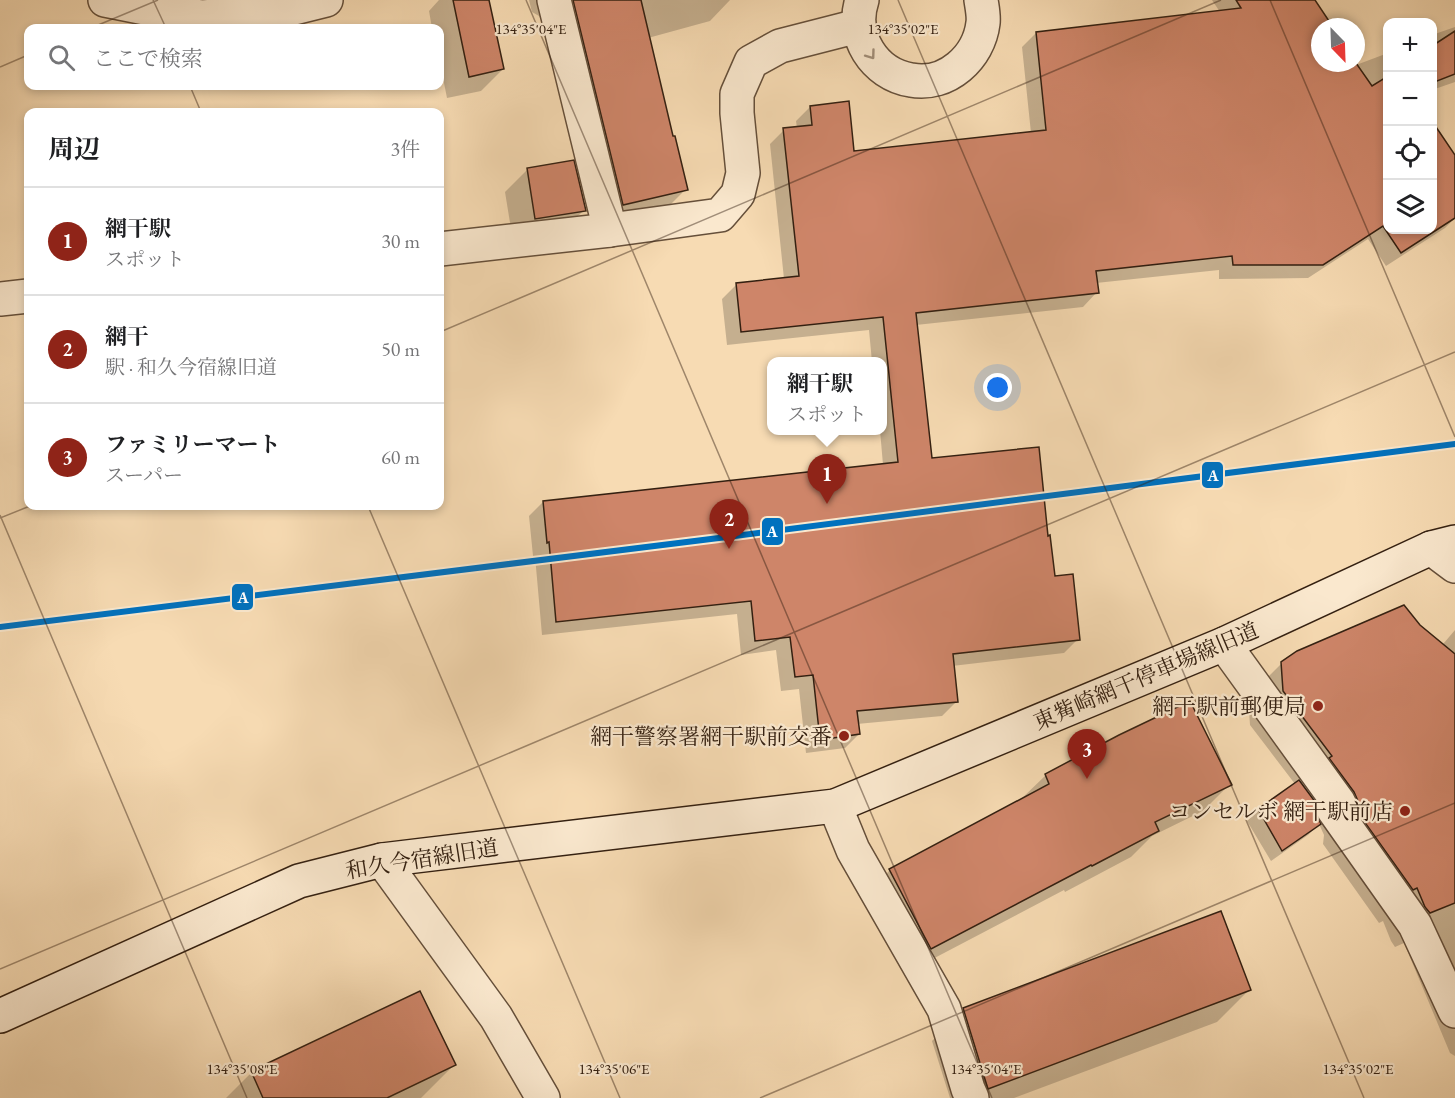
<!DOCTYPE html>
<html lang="ja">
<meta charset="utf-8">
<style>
:root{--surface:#fff;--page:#f2f2f2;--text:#202124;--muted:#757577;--line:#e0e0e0;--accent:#8f2418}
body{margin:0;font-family:"EB Garamond","Noto Serif JP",serif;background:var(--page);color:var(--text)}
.controls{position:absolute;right:18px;top:18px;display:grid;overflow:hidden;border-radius:12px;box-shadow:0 3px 9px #0003}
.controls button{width:54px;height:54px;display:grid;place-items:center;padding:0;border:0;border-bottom:2px solid var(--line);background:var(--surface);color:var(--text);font:30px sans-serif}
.compass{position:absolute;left:1311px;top:18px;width:54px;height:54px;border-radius:50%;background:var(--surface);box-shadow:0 3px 9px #0003;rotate:157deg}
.you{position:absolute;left:998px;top:388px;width:21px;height:21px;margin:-15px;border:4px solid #fff;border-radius:50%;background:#1a73e8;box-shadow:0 0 0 9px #1a73e833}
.badge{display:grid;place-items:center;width:39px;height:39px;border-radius:50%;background:var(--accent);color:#fff;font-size:20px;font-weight:700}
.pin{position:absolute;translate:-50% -50px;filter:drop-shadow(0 2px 3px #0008)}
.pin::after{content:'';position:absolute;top:32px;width:21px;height:18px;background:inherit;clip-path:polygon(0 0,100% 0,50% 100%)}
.popup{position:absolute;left:767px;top:357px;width:120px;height:78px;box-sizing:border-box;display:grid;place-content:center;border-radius:12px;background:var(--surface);filter:drop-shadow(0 2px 4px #0005);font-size:20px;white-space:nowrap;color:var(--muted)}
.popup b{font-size:22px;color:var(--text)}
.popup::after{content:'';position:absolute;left:50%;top:100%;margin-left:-12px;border:12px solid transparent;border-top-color:var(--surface)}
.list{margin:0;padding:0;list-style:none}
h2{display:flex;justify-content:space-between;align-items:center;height:78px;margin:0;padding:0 24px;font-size:26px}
h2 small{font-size:20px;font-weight:400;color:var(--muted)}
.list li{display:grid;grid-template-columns:39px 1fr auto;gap:18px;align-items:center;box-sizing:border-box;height:108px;padding:0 24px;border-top:2px solid var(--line)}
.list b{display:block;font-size:22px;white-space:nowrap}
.list p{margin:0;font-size:20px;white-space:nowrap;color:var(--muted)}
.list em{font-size:20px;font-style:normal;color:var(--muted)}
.icon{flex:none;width:33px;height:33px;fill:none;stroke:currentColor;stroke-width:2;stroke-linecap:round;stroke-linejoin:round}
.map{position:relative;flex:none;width:1455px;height:1098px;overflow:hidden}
.search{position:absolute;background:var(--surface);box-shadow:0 3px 9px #0003;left:24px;top:24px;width:420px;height:66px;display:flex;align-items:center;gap:15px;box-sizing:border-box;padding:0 21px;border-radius:12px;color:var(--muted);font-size:22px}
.panel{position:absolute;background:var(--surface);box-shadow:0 3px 9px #0003;left:24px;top:108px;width:420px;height:402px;border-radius:12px}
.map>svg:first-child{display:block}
.shadow{fill:#0003}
.building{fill:#ce8569;stroke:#342011;stroke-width:1.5}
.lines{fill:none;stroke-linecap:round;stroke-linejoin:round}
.street-casing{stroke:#654f3a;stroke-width:36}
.secondary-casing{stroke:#342011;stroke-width:36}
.street{stroke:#fae8ce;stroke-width:33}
.secondary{stroke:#fae8ce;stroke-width:33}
.rail-1-casing{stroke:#fae8ce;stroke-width:10}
.rail-1{stroke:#0071be;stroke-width:6}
.oneway{stroke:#a18e79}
.ticks{fill:none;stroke:#342011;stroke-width:1.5;stroke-opacity:0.45}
.poi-dot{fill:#8f2418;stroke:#fae8ce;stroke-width:2}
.labels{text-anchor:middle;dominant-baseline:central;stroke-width:4.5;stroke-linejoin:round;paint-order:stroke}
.street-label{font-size:22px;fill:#342011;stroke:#fae8ce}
.poi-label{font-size:22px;fill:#342011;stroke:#fae8ce;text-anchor:end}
.ticks-label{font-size:15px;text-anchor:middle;fill:#342011;stroke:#fae8ce;stroke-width:4.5;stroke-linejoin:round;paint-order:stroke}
.line-badge{stroke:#fae8ce;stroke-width:2}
.badge-label{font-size:16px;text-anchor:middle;font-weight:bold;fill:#fff}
</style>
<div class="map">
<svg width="1455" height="1098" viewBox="0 0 1455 1098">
<rect width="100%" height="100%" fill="#f7dbb3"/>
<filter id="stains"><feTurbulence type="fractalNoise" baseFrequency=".00333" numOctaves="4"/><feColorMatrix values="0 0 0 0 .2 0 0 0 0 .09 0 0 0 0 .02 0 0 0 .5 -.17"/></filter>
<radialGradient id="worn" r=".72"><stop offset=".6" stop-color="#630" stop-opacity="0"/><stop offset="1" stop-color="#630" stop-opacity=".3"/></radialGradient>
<!-- shadow -->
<g class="shadow">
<polygon points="439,0 488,0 503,69 481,91 447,98 440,63 440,28 432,28 429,11"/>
<polygon points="529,0 730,0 710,21 648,38 686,189 657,218 594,233 544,25 539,16 532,12"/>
<polygon points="1212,0 1313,0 1331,27 1320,27 1320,63 1354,63 1356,65 1388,53 1388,230 1432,230 1455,158 1455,218 1445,228 1386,266 1368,239 1308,278 1219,279 1219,270 1096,283 1097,292 1083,307 916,325 931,460 1047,537 1054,578 1078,639 1064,653 952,666 956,702 942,716 857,724 859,734 845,748 806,753 799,689 781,691 776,650 741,655 737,614 542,635 535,556 533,556 529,516 543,502 883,465 880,430 882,430 882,362 872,362 869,330 727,345 722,299 736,285 784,279 770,144 784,130 797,128 796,121 810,107 853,152 1031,133 1022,47 1036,33 1220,12"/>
<polygon points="1455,27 1455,82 1432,90 1432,35"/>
<polygon points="528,169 584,210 562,232 513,241 505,192"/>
<polygon points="1455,630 1455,1056 1450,1053 1404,943 1395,947 1391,941 1383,921 1379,923 1323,844 1324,835 1319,824 1308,835 1271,861 1247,821 1259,810 1295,784 1250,725 1248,697 1282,663 1438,650"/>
<polygon points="1120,736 1230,784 1203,811 1152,836 1131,857 1065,892 1064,890 904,974 864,897 890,870 1019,801 1046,775"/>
<polygon points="1249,990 1217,1022 1014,1098 950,1098 932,1041 964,1009"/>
<polygon points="419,993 454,1065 421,1098 226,1098 251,1073"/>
</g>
<!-- building -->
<g class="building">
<polygon points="453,0 489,0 504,69 469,77"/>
<polygon points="573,0 641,0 673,136 675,136 688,190 623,205"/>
<polygon points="1236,0 1315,0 1333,27 1320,27 1320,63 1356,63 1372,86 1388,76 1388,230 1432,230 1432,121 1455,155 1455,218 1401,253 1383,226 1323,265 1233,265 1232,256 1096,271 1099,293 916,313 932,458 1039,447 1048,536 1050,535 1055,576 1073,574 1080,640 953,654 958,702 857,711 860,734 820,740 813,675 795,677 790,637 755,641 751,601 556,622 549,542 547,543 543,501 898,462 883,317 741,332 736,283 799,276 783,128 812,125 810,106 849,101 854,151 1046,130 1036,32 1241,8"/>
<polygon points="1455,31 1455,74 1432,83 1432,46"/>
<polygon points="574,160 586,211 535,219 527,168"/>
<polygon points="1404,605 1420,625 1455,654 1455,903 1430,913 1425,907 1417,888 1413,890 1356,810 1358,801 1354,792 1329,758 1332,756 1283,691 1281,662 1297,651"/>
<polygon points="1190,701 1232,785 1155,822 1159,831 1092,866 1091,865 931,949 889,869 1049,784 1045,774 1119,735"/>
<polygon points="1299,780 1316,803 1315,812 1321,824 1282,851 1258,809"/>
<polygon points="1221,911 1251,990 988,1089 963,1008"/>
<polygon points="420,991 456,1065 387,1098 263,1098 251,1071"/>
</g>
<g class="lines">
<defs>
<g id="street">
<polyline points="105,0 160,11 202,17 286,10 326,0"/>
<polyline points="554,0 610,230"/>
<path d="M862 0C850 36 874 74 911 80 947 87 979 57 983 23 984 16 982 7 981 0"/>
<polyline points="440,249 610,230 720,215 738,194 743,173 737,113 737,94 751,62 780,46 858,26"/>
<polyline points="0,299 28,296"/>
<polyline points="1431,548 1455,566"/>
<polyline points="1224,644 1339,803 1333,809 1415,925 1455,1011"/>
<polyline points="835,806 853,850 944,1009 968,1089 972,1098"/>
<polyline points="382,860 496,1017 543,1098"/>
</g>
<polyline id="secondary" points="0,1016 299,881 382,860 835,806 1224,644 1431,548 1455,542"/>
</defs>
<!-- street casing -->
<use href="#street" class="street-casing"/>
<!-- secondary casing -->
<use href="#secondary" class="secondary-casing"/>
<!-- street -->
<use href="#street" class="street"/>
<!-- secondary -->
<use href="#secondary" class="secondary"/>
<defs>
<polyline id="rail-1" points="0,627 727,537 1455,444"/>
</defs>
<!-- rail-1 casing -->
<use href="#rail-1" class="rail-1-casing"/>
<!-- rail-1 -->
<use href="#rail-1" class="rail-1"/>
</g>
<!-- one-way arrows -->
<defs><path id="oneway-chevron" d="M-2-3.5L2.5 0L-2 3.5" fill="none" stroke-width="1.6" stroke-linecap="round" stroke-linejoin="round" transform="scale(1.5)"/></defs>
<use class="oneway" href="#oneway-chevron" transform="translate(871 55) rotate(54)"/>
<!-- ticks -->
<path class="ticks" d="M153 0 166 28M526 0 992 1098M898 0 1364 1098M1270 0 1455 437M91 28 158 0M0 67 28 55M190 86 201 112M440 332 1221 0M368 506 620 1098M0 515 247 1098M0 518 30 506M0 969 1455 352M760 1098 1455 803"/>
<!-- markers -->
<g class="poi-dot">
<circle cx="1318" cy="706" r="6"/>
<circle cx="844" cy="736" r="6"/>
<circle cx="1405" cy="811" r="6"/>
</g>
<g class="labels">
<!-- street labels -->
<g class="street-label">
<text transform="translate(1146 676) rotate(-23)">東觜崎網干停車場線旧道</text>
<text transform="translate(422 859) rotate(-9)">和久今宿線旧道</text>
</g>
<!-- poi labels -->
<g class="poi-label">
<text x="1306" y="706">網干駅前郵便局</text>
<text x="832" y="736">網干警察署網干駅前交番</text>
<text x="1393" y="811">コンセルボ 網干駅前店</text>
</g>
</g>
<g class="ticks-label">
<text x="531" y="34">134°35'04"E</text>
<text x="903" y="34">134°35'02"E</text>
<text x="242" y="1074">134°35'08"E</text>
<text x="614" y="1074">134°35'06"E</text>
<text x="986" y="1074">134°35'04"E</text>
<text x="1358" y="1074">134°35'02"E</text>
</g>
<g class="line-badge">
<rect x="1201" y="461" width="23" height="28" rx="6" fill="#0071be"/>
<rect x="761" y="517" width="23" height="29" rx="6" fill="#0071be"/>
<rect x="231" y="583" width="23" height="28" rx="6" fill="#0071be"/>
</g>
<g class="badge-label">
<text x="1213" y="481">A</text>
<text x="772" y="537">A</text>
<text x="243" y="603">A</text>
</g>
<rect width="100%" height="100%" filter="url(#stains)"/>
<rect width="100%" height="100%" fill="url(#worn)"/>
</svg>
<div class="controls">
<button>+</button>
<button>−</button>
<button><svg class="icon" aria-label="locate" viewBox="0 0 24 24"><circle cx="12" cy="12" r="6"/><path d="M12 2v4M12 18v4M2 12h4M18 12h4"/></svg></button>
<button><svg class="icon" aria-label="layers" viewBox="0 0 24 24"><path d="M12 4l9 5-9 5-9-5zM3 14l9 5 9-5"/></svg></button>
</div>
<svg class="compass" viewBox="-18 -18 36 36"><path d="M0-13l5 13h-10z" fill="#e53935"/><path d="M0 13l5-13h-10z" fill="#757577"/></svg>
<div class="you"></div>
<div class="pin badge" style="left:827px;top:504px">1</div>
<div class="popup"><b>網干駅</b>スポット</div>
<div class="pin badge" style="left:729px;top:549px">2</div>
<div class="pin badge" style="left:1087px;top:779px">3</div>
<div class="search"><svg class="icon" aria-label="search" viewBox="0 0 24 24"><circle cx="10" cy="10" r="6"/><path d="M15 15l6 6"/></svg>ここで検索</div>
<section class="panel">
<h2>周辺<small>3件</small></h2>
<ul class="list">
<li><span class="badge">1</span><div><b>網干駅</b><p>スポット</p></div><em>30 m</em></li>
<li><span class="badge">2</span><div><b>網干</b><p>駅 · 和久今宿線旧道</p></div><em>50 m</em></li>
<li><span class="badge">3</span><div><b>ファミリーマート</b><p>スーパー</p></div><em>60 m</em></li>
</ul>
</section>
</div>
